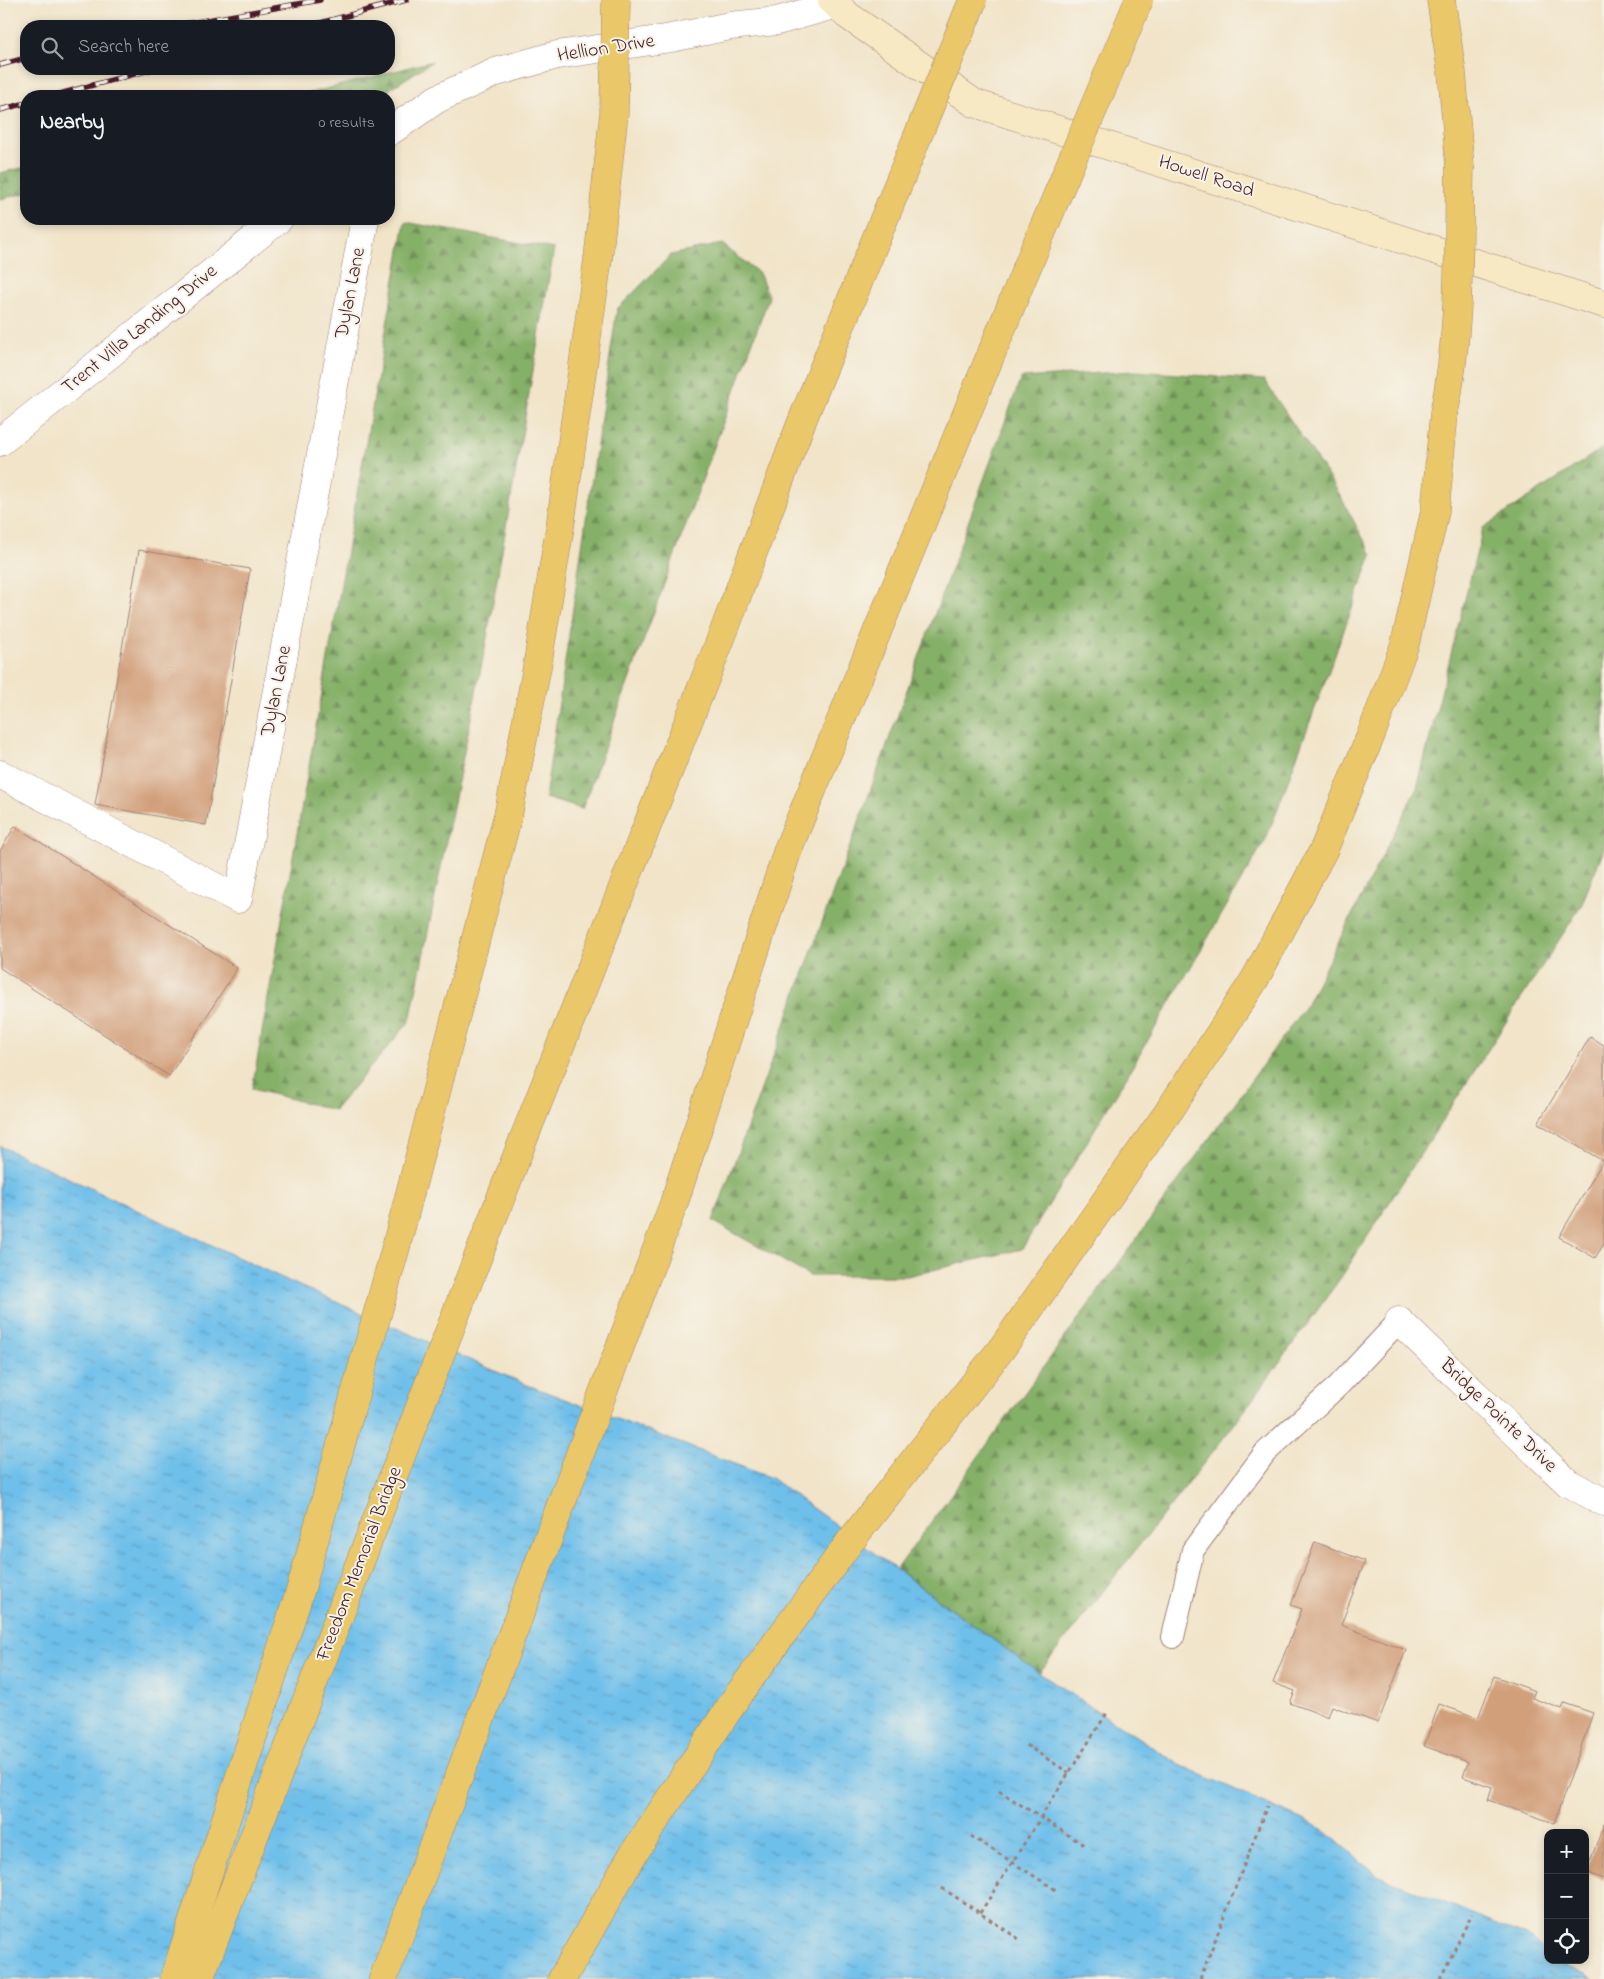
<!DOCTYPE html>
<meta charset="utf-8">
<style>
:root{--surface:#171b24;--page:#20242c;--text:#f1f3f6;--muted:#9ea1a6;--line:#363941}
body{margin:0;font-family:"Indie Flower",sans-serif;background:var(--page);color:var(--text)}
.controls{position:absolute;right:15px;bottom:15px;display:grid;overflow:hidden;border-radius:10px;box-shadow:0 2px 8px #0003}
.controls button{width:45px;height:45px;display:grid;place-items:center;padding:0;border:0;border-bottom:1px solid var(--line);background:var(--surface);color:var(--text);font:25px sans-serif}
.list{margin:0;padding:0;list-style:none}
h2{display:flex;justify-content:space-between;align-items:center;height:65px;margin:0;padding:0 20px;font-size:21px}
h2 small{font-size:16px;font-weight:400;color:var(--muted)}
.icon{flex:none;width:28px;height:28px;fill:none;stroke:currentColor;stroke-width:2;stroke-linecap:round;stroke-linejoin:round}
.map{position:relative;flex:none;width:1604px;height:1979px;overflow:hidden}
.search{position:absolute;background:var(--surface);box-shadow:0 2px 8px #0003;left:20px;top:20px;width:375px;height:55px;display:flex;align-items:center;gap:12px;box-sizing:border-box;padding:0 18px;border-radius:20px;color:var(--muted);font-size:19px}
.panel{position:absolute;background:var(--surface);box-shadow:0 2px 8px #0003;left:20px;top:90px;width:375px;height:135px;border-radius:20px}
.map>svg:first-child{display:block}
.forest{fill:url(#forest-firs);stroke:#68684a}
.water{fill:url(#water-ripples);stroke:#5c6f8a}
.building{fill:#d19f7a}
.lines{fill:none;stroke-linecap:round;stroke-linejoin:round}
.lane-casing{stroke:#9e827a;stroke-width:24}
.street-casing{stroke:#9e827a;stroke-width:29}
.secondary-casing{stroke:#9e827a;stroke-width:29}
.highway-casing{stroke:#9e827a;stroke-width:29}
.path{stroke:#9e827a;stroke-width:3;stroke-dasharray:4 4;stroke-linecap:butt}
.lane{stroke:#fff;stroke-width:22}
.street{stroke:#fff;stroke-width:28}
.secondary{stroke:#f7e9c3;stroke-width:28}
.highway{stroke:#eac769;stroke-width:28}
.rail-casing{stroke:#4a1f2b;stroke-width:5.5}
.rail{stroke:#f7f3e8;stroke-width:4;stroke-dasharray:11;stroke-linecap:butt}
.highway-bridge-casing{stroke:#9e827a;stroke-width:29;stroke-linecap:butt}
.highway-bridge{stroke:#eac769;stroke-width:28}
.labels{text-anchor:middle;dominant-baseline:central;stroke-width:4;stroke-linejoin:round;paint-order:stroke}
.street-label{font-size:20px;fill:#4a1f2b;stroke:#f7f3e8}
</style>
<div class="map">
<svg width="1604" height="1979" viewBox="0 0 1604 1979">
<defs>
<pattern id="forest-firs" width="22" height="20" patternUnits="userSpaceOnUse" patternTransform="scale(1.25)"><rect width="22" height="20" fill="#85b068"/><path d="M5 1l3.5 6h-7zM16 11l3.5 6h-7z" fill="#6f8f56"/></pattern>
<pattern id="water-ripples" width="26" height="14" patternUnits="userSpaceOnUse" patternTransform="scale(1.25)"><rect width="26" height="14" fill="#6ebfea"/><path d="M2 4q2-2 4 0t4 0M15 11q2-2 4 0t4 0" fill="none" stroke="#5c9bbe"/></pattern>
</defs>
<rect width="100%" height="100%" fill="#f7f3e8"/>
<filter id="ink" filterUnits="userSpaceOnUse"><feTurbulence type="fractalNoise" baseFrequency=".02" numOctaves="2"/><feDisplacementMap in="SourceGraphic" scale="10" xChannelSelector="R" yChannelSelector="G"/><feConvolveMatrix kernelMatrix="1 2 1 2 8 2 1 2 1" color-interpolation-filters="sRGB"/></filter>
<filter id="wash" filterUnits="userSpaceOnUse"><feTurbulence type="fractalNoise" baseFrequency=".0096" numOctaves="4" result="noise"/><feDisplacementMap in="SourceGraphic" scale="20" xChannelSelector="R" yChannelSelector="G"/><feGaussianBlur stdDeviation="1.12" result="paint"/><feColorMatrix in="noise" values="0 0 0 0 0 0 0 0 0 0 0 0 0 0 0 0 0 1.4 0 .05"/><feComposite in="paint" operator="in"/></filter>
<g filter="url(#wash)">
<rect width="100%" height="100%" fill="#f1e4c9"/>
<!-- forest -->
<g class="forest">
<polygon points="433,61 379,96 299,96"/>
<polygon points="26,167 26,193 0,199 0,173"/>
<polygon points="405,222 554,249 486,643 410,1021 334,1110 252,1089"/>
<polygon points="722,244 759,273 769,297 582,809 545,798 617,309 671,255"/>
<polygon points="1135,371 1264,380 1337,490 1372,555 1267,837 1127,1076 1022,1249 907,1276 810,1276 713,1221 1021,378"/>
<polygon points="1604,447 1604,849 1581,906 1342,1276 1240,1417 1039,1673 897,1569 1306,1005 1417,788 1483,528"/>
</g>
<!-- water -->
<polygon class="water" points="0,1146 297,1285 525,1384 771,1478 1039,1673 1180,1765 1325,1830 1377,1875 1533,1939 1548,1954 1548,1960 1554,1960 1593,1979 0,1979"/>
<g id="blocks">
<!-- building -->
<g class="building">
<polygon points="139,550 250,569 206,825 95,805"/>
<polygon points="15,826 237,968 169,1076 0,968 0,851"/>
<polygon points="1590,1037 1604,1045 1604,1244 1595,1258 1559,1237 1603,1161 1538,1123"/>
<polygon points="1315,1542 1365,1561 1341,1625 1406,1650 1378,1723 1332,1706 1328,1717 1290,1703 1295,1691 1273,1683 1302,1609 1291,1605"/>
<polygon points="1494,1676 1535,1691 1532,1698 1562,1709 1564,1703 1593,1713 1554,1823 1488,1800 1492,1787 1463,1777 1468,1762 1424,1746 1439,1704 1478,1718"/>
<polygon points="1604,1824 1604,1879 1586,1872"/>
</g>
</g>
</g>
<g filter="url(#ink)">
<use href="#blocks" fill-opacity="0" stroke="#9e827a" stroke-width="1"/>
<g class="lines">
<defs>
<polyline id="lane" points="1173,1637 1193,1550 1265,1453 1339,1385 1399,1321"/>
<g id="street">
<polyline points="389,132 437,99 496,72 557,55 671,38 730,26 777,21 837,4"/>
<polyline points="0,442 279,219"/>
<polyline points="0,774 238,899 365,219"/>
<polyline points="1399,1321 1568,1483 1604,1502"/>
</g>
<polyline id="secondary" points="832,0 847,15 974,103 1604,304"/>
<g id="highway">
<polyline points="1441,0 1452,73 1460,167"/>
<polyline points="174,1979 301,1588 397,1243 509,811 537,667 560,527 598,259"/>
<polyline points="199,1979 520,1148 724,631 800,426 869,256"/>
<polyline points="383,1979 674,1203 788,849 1015,296"/>
<polyline points="562,1979 632,1856 736,1698 849,1543 1002,1348 1169,1111 1255,979 1324,849 1371,735 1405,644 1435,511 1444,413"/>
</g>
</defs>
<!-- lane casing -->
<use href="#lane" class="lane-casing"/>
<!-- street casing -->
<use href="#street" class="street-casing"/>
<!-- secondary casing -->
<use href="#secondary" class="secondary-casing"/>
<!-- highway casing -->
<use href="#highway" class="highway-casing"/>
<!-- path -->
<g class="path">
<polyline points="1026,1745 1069,1773"/>
<polyline points="999,1791 1084,1845"/>
<polyline points="971,1836 1056,1890"/>
<polyline points="942,1888 1019,1939"/>
<polyline points="980,1913 1107,1713"/>
<polyline points="1200,1979 1267,1806"/>
<polyline points="1440,1979 1472,1914"/>
</g>
<!-- lane -->
<use href="#lane" class="lane"/>
<!-- street -->
<use href="#street" class="street"/>
<!-- secondary -->
<use href="#secondary" class="secondary"/>
<!-- highway -->
<use href="#highway" class="highway"/>
<defs>
<g id="rail">
<polyline points="173,26 320,0"/>
<polyline points="309,26 406,0"/>
<polyline points="0,65 26,58"/>
<polyline points="52,96 153,69"/>
<polyline points="0,110 26,103"/>
</g>
</defs>
<!-- rail casing -->
<use href="#rail" class="rail-casing"/>
<!-- rail -->
<use href="#rail" class="rail"/>
<defs>
<g id="highway-bridge">
<polyline points="869,256 973,0"/>
<polyline points="598,259 614,113 616,0"/>
<polyline points="1015,296 1139,0"/>
<path d="M1444 413C1461 332 1458 249 1460 167"/>
</g>
</defs>
<!-- highway-bridge casing -->
<use href="#highway-bridge" class="highway-bridge-casing"/>
<!-- highway-bridge -->
<use href="#highway-bridge" class="highway-bridge"/>
</g>
</g>
<g class="labels">
<!-- street labels -->
<g class="street-label">
<text transform="translate(606 49) rotate(-9)">Hellion Drive</text>
<text transform="translate(1206 177) rotate(18)">Howell Road</text>
<text transform="translate(351 293) rotate(-79)">Dylan Lane</text>
<text transform="translate(140 330) rotate(-39)">Trent Villa Landing Drive</text>
<text transform="translate(277 691) rotate(-79)">Dylan Lane</text>
<text transform="translate(1498 1416) rotate(44)">Bridge Pointe Drive</text>
<text transform="translate(360 1564) rotate(-69)">Freedom Memorial Bridge</text>
</g>
</g>
</svg>
<div class="controls">
<button>+</button>
<button>−</button>
<button><svg class="icon" aria-label="locate" viewBox="0 0 24 24"><circle cx="12" cy="12" r="6"/><path d="M12 2v4M12 18v4M2 12h4M18 12h4"/></svg></button>
</div>
<div class="search"><svg class="icon" aria-label="search" viewBox="0 0 24 24"><circle cx="10" cy="10" r="6"/><path d="M15 15l6 6"/></svg>Search here</div>
<section class="panel">
<h2>Nearby<small>0 results</small></h2>
<ul class="list">
</ul>
</section>
</div>
